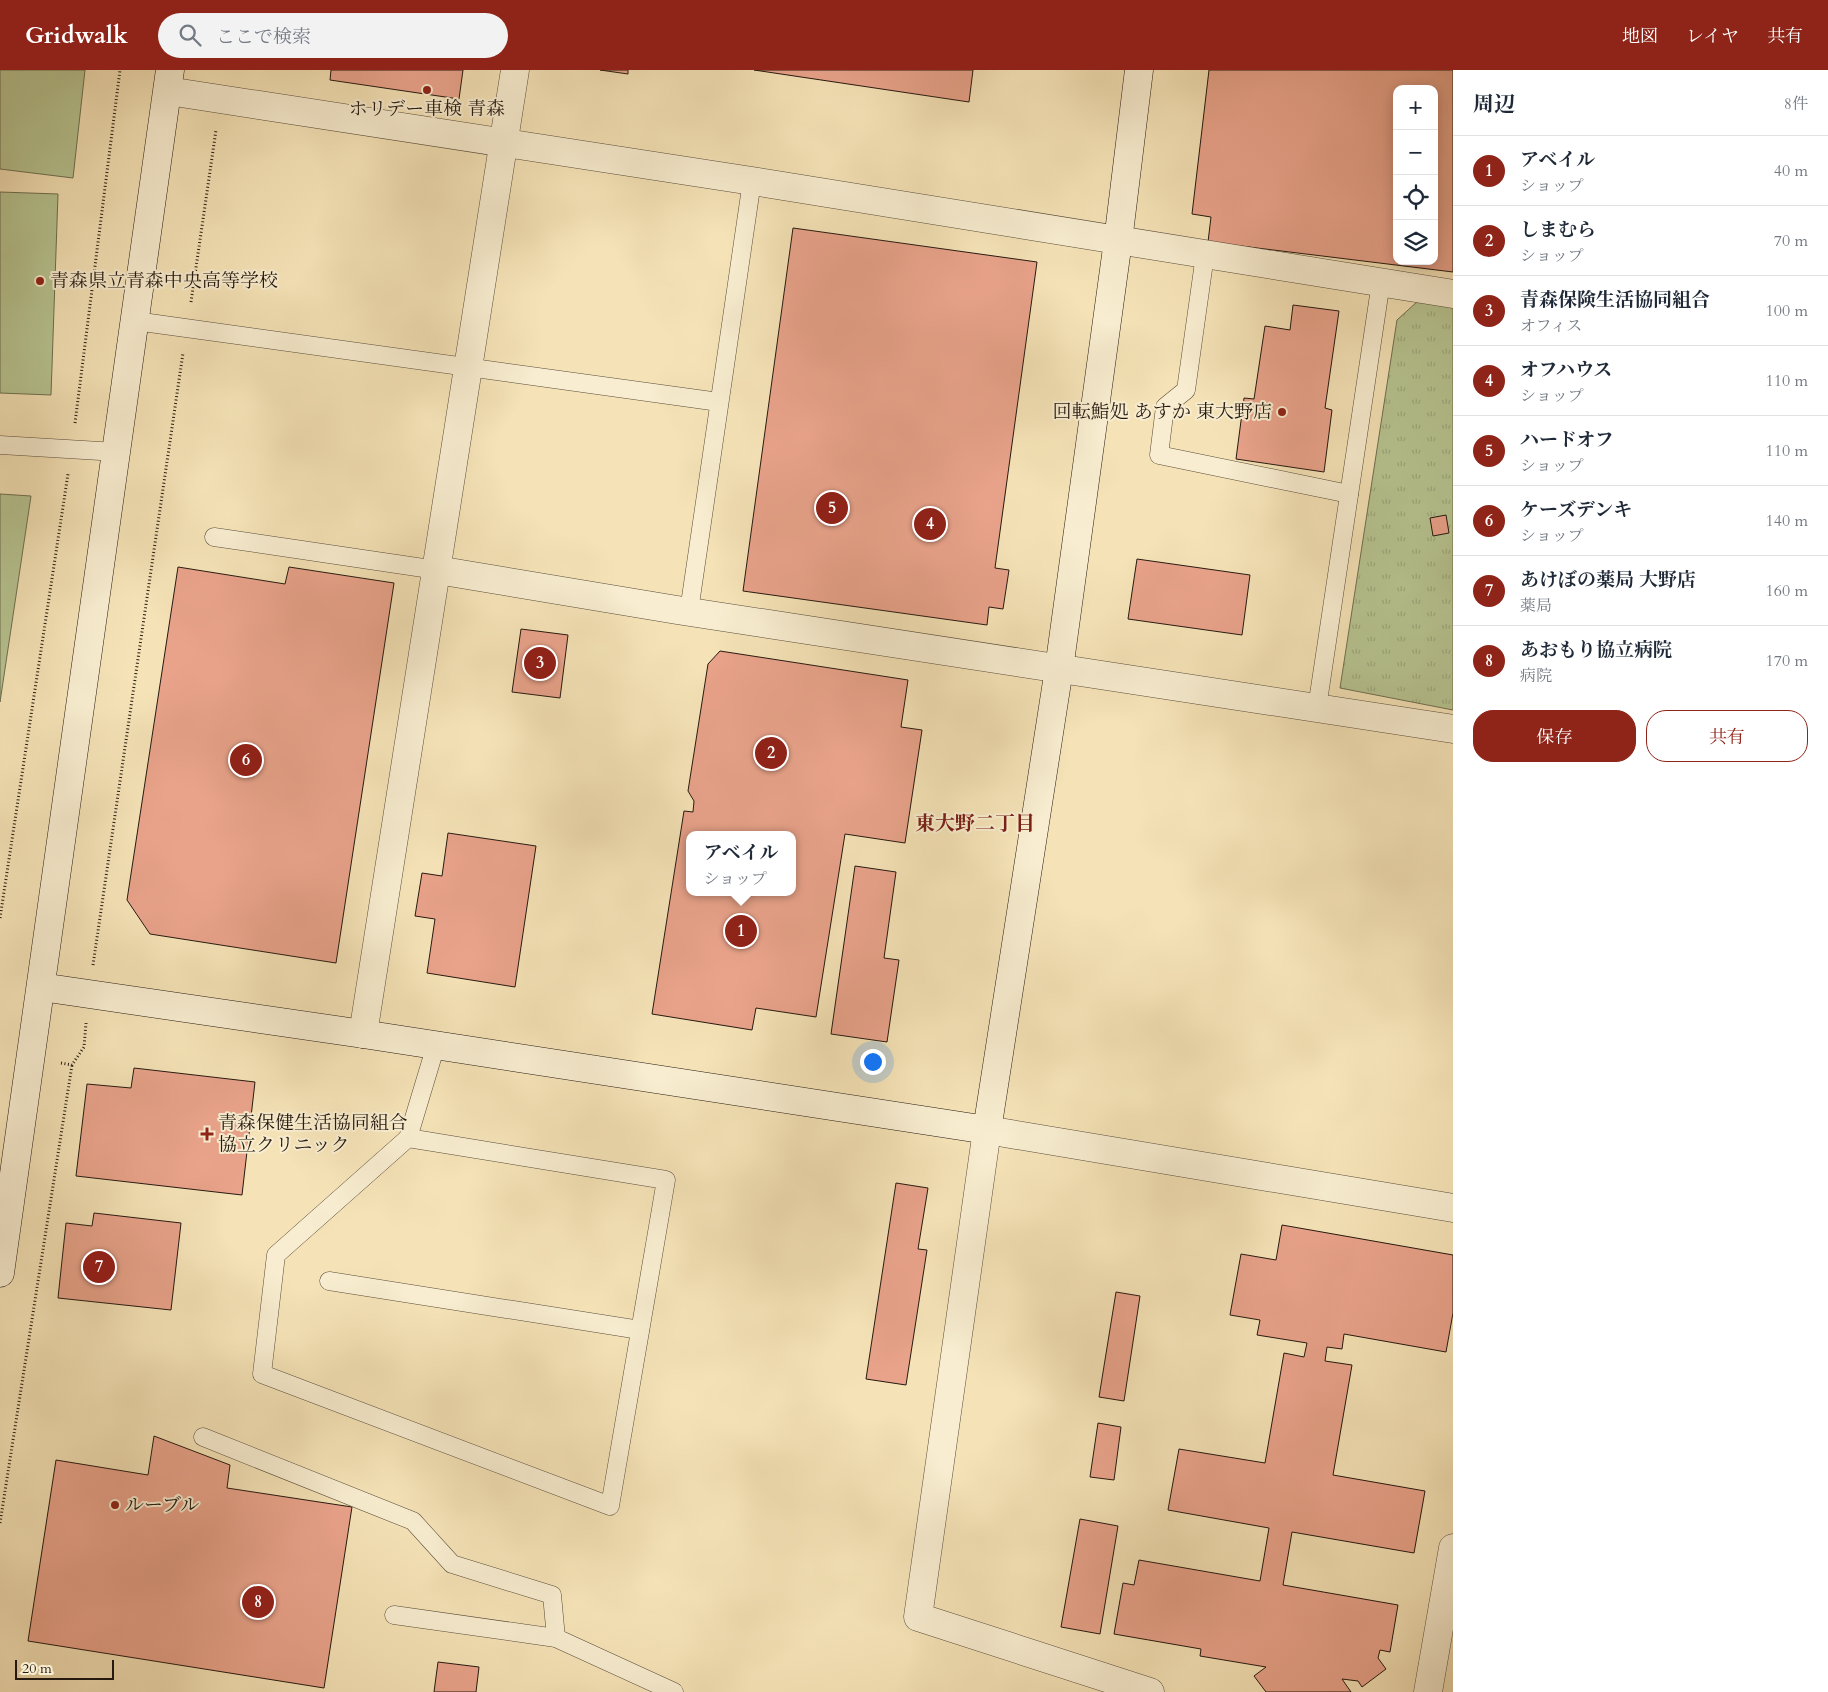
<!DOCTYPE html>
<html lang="ja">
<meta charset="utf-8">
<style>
:root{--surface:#fff;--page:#f2f2f3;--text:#1f2937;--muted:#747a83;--line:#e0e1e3;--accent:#8f2418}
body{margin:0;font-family:Cardo,"Noto Serif JP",serif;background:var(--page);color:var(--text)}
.controls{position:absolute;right:15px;top:15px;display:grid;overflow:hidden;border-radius:10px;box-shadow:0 2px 12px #0003}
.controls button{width:45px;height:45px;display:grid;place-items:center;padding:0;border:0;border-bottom:1px solid var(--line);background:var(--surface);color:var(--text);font:25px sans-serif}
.scale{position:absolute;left:15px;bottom:12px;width:99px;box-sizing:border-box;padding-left:5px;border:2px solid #251910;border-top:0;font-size:14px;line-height:18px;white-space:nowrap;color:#251910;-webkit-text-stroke:4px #f8edd0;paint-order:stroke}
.you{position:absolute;left:872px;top:991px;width:18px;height:18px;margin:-12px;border:4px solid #fff;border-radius:50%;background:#1a73e8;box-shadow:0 0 0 8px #1a73e833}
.badge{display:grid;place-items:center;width:32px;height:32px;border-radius:50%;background:var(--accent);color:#fff;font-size:16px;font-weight:700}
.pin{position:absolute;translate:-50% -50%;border:2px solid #fff;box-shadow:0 1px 5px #0006}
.popup{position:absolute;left:686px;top:761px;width:110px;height:65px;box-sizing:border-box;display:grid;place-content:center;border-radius:10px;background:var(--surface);filter:drop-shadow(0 1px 4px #0005);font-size:16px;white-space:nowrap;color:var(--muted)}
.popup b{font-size:19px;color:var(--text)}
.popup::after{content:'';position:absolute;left:50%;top:100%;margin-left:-10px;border:10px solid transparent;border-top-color:var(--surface)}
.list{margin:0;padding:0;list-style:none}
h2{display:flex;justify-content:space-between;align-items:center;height:65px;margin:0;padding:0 20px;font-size:21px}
h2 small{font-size:16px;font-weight:400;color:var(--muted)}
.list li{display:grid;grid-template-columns:32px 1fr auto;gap:15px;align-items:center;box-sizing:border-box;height:70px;padding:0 20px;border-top:1px solid var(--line)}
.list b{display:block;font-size:19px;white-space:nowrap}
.list p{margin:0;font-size:16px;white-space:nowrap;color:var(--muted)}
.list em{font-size:16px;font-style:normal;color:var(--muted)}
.actions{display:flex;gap:10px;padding:15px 20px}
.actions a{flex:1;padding:11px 0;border:1px solid var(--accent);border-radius:20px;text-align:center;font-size:18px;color:var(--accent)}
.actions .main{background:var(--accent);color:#fff}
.icon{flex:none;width:28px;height:28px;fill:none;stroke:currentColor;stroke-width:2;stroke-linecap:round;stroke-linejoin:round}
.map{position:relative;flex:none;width:1453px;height:1622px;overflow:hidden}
header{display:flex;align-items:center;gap:30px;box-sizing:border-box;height:70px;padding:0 25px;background:var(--accent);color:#fff}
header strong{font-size:24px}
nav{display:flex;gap:28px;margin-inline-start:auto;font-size:18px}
.search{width:350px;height:45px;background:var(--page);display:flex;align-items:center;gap:12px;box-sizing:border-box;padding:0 18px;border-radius:28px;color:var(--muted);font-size:19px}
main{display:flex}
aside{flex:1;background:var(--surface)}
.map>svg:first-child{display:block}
.park{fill:url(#park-tufts);stroke:#6e6f51}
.pitch{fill:#b7c592;stroke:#6e6f51}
.building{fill:#e9a38b;stroke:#251910;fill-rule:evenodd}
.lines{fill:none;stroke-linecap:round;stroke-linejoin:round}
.lane-casing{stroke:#594c3a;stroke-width:19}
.street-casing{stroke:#594c3a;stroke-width:29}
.secondary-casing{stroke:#251910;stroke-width:29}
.path{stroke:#251910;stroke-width:3;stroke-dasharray:1 2.5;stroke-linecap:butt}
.lane{stroke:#f8edd0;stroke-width:18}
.street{stroke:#f8edd0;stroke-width:28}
.secondary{stroke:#f8edd0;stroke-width:28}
.poi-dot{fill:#8f2418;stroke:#f8edd0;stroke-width:2}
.labels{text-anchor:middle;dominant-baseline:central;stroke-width:4;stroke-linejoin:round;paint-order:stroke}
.poi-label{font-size:19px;fill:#251910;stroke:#f8edd0;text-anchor:start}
.neighbourhood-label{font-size:20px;font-weight:bold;fill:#7a1f14;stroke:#f8edd0}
</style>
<header>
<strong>Gridwalk</strong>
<div class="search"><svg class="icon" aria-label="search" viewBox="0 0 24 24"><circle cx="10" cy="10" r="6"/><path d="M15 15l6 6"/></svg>ここで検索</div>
<nav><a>地図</a><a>レイヤ</a><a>共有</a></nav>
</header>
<main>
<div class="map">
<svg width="1453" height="1622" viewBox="0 0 1453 1622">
<defs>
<pattern id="park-tufts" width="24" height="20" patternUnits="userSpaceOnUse" patternTransform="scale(1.25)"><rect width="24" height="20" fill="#b7c592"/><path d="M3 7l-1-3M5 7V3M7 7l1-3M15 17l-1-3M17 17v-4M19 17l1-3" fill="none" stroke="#9da97d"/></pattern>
</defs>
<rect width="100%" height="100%" fill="#f5e3b7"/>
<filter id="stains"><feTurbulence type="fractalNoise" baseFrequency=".004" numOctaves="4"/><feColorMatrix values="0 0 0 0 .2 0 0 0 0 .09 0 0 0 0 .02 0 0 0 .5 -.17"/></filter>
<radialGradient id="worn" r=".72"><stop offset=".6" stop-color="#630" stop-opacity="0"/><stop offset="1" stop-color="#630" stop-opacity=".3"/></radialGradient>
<!-- park -->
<polygon class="park" points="1418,231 1453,236 1453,640 1340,618 1397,250"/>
<!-- pitch -->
<g class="pitch">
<polygon points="0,0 85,0 73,108 0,99"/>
<polygon points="0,122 58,124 51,325 0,323"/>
<polygon points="0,424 31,426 0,632"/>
</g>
<!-- building -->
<g class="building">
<polygon points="331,0 463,0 459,29 330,10"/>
<polygon points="600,0 628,0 628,4"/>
<polygon points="754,0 973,0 969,32"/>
<path d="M1209 0H1453V202L1208 172 1211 147 1192 144ZM1397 19H1434V191H1397Z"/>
<polygon points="793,158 1037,192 995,498 1009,500 1003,539 989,537 987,555 743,521"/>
<polygon points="1293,235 1339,241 1325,338 1332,340 1324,402 1236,389 1244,328 1254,329 1265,256 1290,260"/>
<polygon points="1446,445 1449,463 1433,466 1430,448"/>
<polygon points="1137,489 1250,505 1242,565 1128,549"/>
<polygon points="178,497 285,514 289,497 394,513 336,893 150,864 127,830"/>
<polygon points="521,559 568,565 560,628 512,622"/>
<path d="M720 581 908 610 901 657 922 660 905 773 845 764 816 947 756 938 752 960 652 944 684 741 693 742 694 731 688 721 708 594ZM690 765H792V822H690Z"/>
<polygon points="448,763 536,776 515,917 427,903 435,849 415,846 422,803 442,806"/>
<polygon points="855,796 896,802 884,888 899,890 887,972 831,964"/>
<polygon points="134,998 255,1012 242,1125 76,1106 87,1014 131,1018"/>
<polygon points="896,1113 928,1118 918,1179 927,1180 906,1315 866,1309"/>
<polygon points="94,1143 181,1153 171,1240 58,1228 66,1153 92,1156"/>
<polygon points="1282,1155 1453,1185 1453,1243 1446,1282 1344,1264 1342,1279 1327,1277 1325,1291 1352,1295 1333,1405 1425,1421 1414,1483 1292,1462 1283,1515 1398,1535 1390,1582 1380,1580 1378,1588 1386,1599 1362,1617 1358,1611 1342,1609 1351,1622 1266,1622 1254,1606 1266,1597 1200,1586 1201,1579 1114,1564 1123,1513 1134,1515 1139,1490 1260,1511 1269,1458 1168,1440 1179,1379 1265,1393 1284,1283 1304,1287 1307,1273 1257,1265 1260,1250 1230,1245 1241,1184 1276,1190"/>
<polygon points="1116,1222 1140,1226 1124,1331 1099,1327"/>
<polygon points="1098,1353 1121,1357 1114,1410 1090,1407"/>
<polygon points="154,1366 230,1395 227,1418 352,1437 324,1618 28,1571 56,1390 148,1405"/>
<polygon points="1080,1449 1118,1456 1100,1564 1061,1557"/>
<polygon points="438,1592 479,1597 476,1622 434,1622"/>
</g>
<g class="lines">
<defs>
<g id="lane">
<polyline points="1205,185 1186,320 1165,337 1159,385 1349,424"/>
<polyline points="135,251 719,332"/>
<polyline points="0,375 117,382"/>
<polyline points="214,467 437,500"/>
<polyline points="689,541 752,111"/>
<polyline points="1317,638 1381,212"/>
<polyline points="408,1068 276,1185 262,1304 610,1436 666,1110 408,1068 436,975"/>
<polyline points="329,1211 640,1260"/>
<polyline points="203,1367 413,1451 452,1494 552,1525 556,1568"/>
<polyline points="394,1545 556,1568 674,1622"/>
</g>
<g id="street">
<polyline points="168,21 752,111 1453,224"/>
<polyline points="437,500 677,540 1453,659"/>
<polyline points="363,964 515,0"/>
<polyline points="1150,1622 918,1547 987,1060 1453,1138"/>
<polyline points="1428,1622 1453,1478"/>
</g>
<g id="secondary">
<polyline points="41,917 363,964 987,1060 1059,599 1118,171 1139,0"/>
<polyline points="0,1203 170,0"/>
</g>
</defs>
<!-- lane casing -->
<use href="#lane" class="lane-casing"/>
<!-- street casing -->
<use href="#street" class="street-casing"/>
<!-- secondary casing -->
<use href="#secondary" class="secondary-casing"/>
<!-- path -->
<g class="path">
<polyline points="191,232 216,60"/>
<polyline points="75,353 120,0"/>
<polyline points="0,848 68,404"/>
<polyline points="93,895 183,283"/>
<polyline points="61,993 72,995 84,977 86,953"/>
<polyline points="0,1453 72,995"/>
</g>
<!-- lane -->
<use href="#lane" class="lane"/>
<!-- street -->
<use href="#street" class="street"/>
<!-- secondary -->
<use href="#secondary" class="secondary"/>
</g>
<!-- markers -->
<g class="poi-dot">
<circle cx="427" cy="20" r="5"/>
<circle cx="40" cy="211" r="5"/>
<circle cx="1282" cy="342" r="5"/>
<path d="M204.5 1056.5h5v5h5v5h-5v5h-5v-5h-5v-5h5z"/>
<circle cx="115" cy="1435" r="5"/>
</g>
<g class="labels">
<!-- poi labels -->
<g class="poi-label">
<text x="427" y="39" text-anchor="middle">ホリデー車検 青森</text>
<text x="50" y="211">青森県立青森中央高等学校</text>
<text x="1272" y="342" text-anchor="end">回転鮨処 あすか 東大野店</text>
<text x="218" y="1053">青森保健生活協同組合<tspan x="218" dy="22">協立クリニック</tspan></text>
<text x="125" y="1435">ルーブル</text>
</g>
<!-- neighbourhood labels -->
<g class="neighbourhood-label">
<text x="975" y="753">東大野二丁目</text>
</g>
</g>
<rect width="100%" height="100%" filter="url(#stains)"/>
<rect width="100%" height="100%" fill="url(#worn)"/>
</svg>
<div class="controls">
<button>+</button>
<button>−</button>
<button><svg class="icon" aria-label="locate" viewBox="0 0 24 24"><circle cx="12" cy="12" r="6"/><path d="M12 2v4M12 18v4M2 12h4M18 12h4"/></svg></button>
<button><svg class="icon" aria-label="layers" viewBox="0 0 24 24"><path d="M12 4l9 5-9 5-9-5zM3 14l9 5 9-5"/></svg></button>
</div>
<div class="scale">20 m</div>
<div class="you"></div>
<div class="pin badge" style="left:741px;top:861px">1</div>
<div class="popup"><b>アベイル</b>ショップ</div>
<div class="pin badge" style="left:771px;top:683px">2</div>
<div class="pin badge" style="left:540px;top:593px">3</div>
<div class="pin badge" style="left:930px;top:454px">4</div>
<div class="pin badge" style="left:832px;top:438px">5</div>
<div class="pin badge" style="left:246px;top:690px">6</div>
<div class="pin badge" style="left:99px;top:1197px">7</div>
<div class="pin badge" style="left:258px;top:1532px">8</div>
</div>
<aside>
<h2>周辺<small>8件</small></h2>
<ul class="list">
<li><span class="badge">1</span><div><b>アベイル</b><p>ショップ</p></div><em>40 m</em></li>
<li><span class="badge">2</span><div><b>しまむら</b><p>ショップ</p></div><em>70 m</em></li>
<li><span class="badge">3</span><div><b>青森保険生活協同組合</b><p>オフィス</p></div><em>100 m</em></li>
<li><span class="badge">4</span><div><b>オフハウス</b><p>ショップ</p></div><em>110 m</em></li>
<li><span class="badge">5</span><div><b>ハードオフ</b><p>ショップ</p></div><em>110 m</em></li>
<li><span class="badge">6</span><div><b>ケーズデンキ</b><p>ショップ</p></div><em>140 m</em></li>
<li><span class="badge">7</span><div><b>あけぼの薬局 大野店</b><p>薬局</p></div><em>160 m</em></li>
<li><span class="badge">8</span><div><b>あおもり協立病院</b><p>病院</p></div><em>170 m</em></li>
</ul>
<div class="actions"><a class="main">保存</a><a>共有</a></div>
</aside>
</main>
